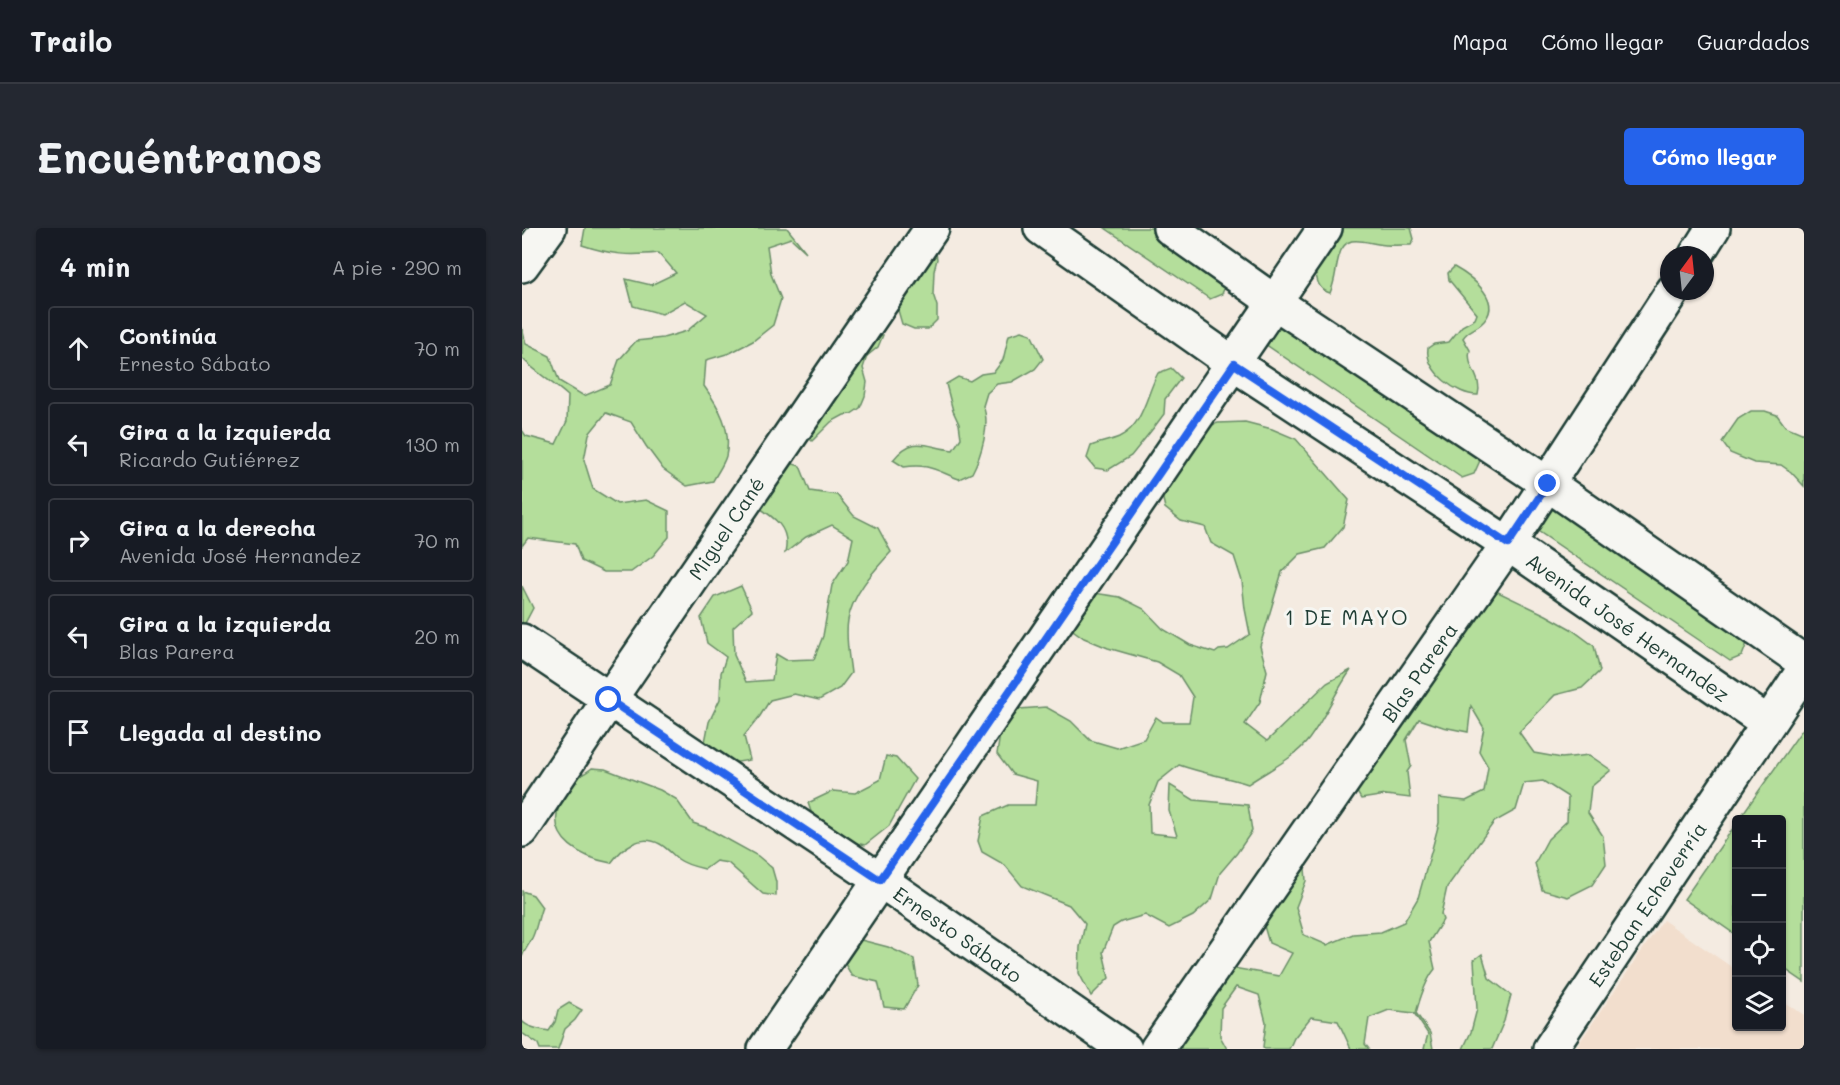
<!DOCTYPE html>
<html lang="es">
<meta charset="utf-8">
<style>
:root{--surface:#171b24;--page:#242831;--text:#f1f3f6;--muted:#9ea1a6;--line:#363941;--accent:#2563eb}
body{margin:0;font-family:Mali,sans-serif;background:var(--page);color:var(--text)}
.controls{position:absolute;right:18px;bottom:18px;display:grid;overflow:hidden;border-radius:6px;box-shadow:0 2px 4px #0004}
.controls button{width:54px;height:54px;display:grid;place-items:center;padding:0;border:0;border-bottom:2px solid var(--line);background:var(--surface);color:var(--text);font:30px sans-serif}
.compass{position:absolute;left:1138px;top:18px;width:54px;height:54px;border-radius:50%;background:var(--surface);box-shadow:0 2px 4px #0004;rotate:15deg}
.stop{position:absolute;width:18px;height:18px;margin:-14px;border:4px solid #2563eb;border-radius:50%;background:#fff}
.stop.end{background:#2563eb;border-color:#fff;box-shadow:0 2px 6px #0008}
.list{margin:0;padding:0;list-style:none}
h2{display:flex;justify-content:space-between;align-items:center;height:78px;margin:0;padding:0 24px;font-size:26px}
h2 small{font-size:20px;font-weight:400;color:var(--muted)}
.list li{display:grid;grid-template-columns:39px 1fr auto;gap:18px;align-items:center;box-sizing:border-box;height:84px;margin:0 12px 12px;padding:0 12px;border:2px solid var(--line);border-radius:6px}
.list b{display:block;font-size:22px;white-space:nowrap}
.list p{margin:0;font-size:20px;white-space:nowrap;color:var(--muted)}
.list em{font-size:20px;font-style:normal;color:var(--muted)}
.icon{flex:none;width:33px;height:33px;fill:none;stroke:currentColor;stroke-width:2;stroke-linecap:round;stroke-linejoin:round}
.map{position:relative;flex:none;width:1282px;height:821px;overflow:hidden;border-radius:6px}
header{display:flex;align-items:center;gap:36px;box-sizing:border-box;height:84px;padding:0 30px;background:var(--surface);border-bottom:2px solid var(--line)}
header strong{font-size:28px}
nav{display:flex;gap:33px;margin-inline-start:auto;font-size:21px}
.intro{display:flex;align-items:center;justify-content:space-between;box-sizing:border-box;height:144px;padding:0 36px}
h1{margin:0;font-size:42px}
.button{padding:15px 27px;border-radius:6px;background:var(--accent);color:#fff;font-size:21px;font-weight:700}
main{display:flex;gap:36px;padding:0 36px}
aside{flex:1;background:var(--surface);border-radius:6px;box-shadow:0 2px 4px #0004}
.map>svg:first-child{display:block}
.built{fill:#f2decd}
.green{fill:#b4de9b;stroke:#6a8e68;stroke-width:1.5}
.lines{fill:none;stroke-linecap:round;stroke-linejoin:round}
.minor-casing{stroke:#1f3d34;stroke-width:38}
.minor{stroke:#f6f6f2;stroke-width:33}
.route{stroke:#2563eb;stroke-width:8}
.labels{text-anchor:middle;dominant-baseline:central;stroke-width:6;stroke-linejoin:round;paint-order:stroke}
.street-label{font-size:20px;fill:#1f3d34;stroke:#f6f6f2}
.neighbourhood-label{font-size:21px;letter-spacing:1.5px;fill:#1f3d34;stroke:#f6f6f2}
</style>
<header>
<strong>Trailo</strong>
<nav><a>Mapa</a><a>Cómo llegar</a><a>Guardados</a></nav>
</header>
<div class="intro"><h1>Encuéntranos</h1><a class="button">Cómo llegar</a></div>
<main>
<aside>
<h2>4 min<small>A pie · 290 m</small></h2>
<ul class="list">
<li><svg class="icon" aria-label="ahead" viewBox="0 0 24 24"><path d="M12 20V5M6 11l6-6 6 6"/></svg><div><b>Continúa</b><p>Ernesto Sábato</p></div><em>70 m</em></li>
<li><svg class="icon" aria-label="left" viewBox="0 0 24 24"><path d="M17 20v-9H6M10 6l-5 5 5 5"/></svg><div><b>Gira a la izquierda</b><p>Ricardo Gutiérrez</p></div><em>130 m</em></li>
<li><svg class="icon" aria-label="right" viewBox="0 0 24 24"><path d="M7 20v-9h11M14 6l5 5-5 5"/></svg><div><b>Gira a la derecha</b><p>Avenida José Hernandez</p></div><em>70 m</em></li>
<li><svg class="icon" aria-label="left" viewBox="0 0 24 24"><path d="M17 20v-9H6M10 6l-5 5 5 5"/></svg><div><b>Gira a la izquierda</b><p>Blas Parera</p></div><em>20 m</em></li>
<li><svg class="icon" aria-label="arrive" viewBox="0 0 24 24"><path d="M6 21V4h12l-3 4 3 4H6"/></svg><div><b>Llegada al destino</b></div></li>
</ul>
</aside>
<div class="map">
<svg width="1282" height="821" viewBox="0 0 1282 821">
<rect width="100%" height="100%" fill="#f4ebe1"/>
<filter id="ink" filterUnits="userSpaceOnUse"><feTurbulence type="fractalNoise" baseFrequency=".0167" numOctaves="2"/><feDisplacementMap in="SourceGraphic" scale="12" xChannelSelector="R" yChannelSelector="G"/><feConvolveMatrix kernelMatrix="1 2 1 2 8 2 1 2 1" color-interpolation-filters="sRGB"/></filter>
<g filter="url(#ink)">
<!-- built -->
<polygon class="built" points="1141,692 1214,742 1214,798 1260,798 1260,772 1282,787 1282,821 1053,821"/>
<!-- green -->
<g class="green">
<path d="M63 0H265L284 24 269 10 245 18 249 46 259 71 251 97 231 113 208 125 184 132 182 158C197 179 210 201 204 228 202 236 195 245 191 253L165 258 141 241 124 218 109 194 84 185 67 206 62 232 71 261 95 276 124 272 147 283V309L131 328 109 344H82L59 333 53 316 6 310 0 318V202L4 208 34 216 45 193 46 168C32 155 13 144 0 130V100L4 116 28 128 37 153 62 168 88 157 97 132 114 113 141 110 165 103 185 86 163 73 140 86 111 78 104 51 129 57 154 45 137 25C106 28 90 27 60 17Z"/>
<polygon points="583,0 635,0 707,48 700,66 688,71"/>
<path d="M805 0H889L892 11 889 17C878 17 866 18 856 16 839 13 823 6 817 28 813 42 814 51 808 65 798 62 795 55 794 45Z"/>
<polygon points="413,18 415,31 412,43 411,66 415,78 415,92 406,101 392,101 380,96 373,72"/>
<path d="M932 39C950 49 984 74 959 96 952 102 946 102 941 110L948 122C943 138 961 149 956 167 936 168 902 143 906 120L912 116 927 114 940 98 953 91 955 86 927 52 926 45Z"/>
<polygon points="760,93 960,228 952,246 940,250 743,116"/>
<path d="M500 103 509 106 521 131 513 141 490 154 475 156 465 165 461 178C469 196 459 228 450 245L437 251C415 243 407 235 382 239L371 232C392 206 404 219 431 222L439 210 437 196 431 183 424 156 436 149 448 153 459 146 472 144 481 132 487 107Z"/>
<polygon points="347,107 361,107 356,119 345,128 341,140 345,154 343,168 338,180 329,186 322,187 309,194 290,213 280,204"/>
<path d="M649 140 659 150 643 171 642 186 633 198 609 228 586 242 573 240 565 230 569 218C578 214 588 213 597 209 622 197 624 167 636 145Z"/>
<polygon points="1229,183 1243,183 1255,187 1263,198 1282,206 1282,258 1269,244 1259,237 1232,235 1208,225 1200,214 1216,191"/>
<path d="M723 194 750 201 774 211 827 272 821 299 803 320 778 326 760 344 738 418 745 443 738 474 723 496 745 513 805 455 829 442C813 464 803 490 787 511 772 531 746 542 726 556 703 549 680 545 657 537L636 554 627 577 628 605 655 608 647 583 648 557 672 572 726 577 730 603 715 625 698 645 690 671 671 688 647 700 623 687 599 694 591 699 581 724 587 750 569 768 557 745 558 719 563 696 547 677 500 658 483 637 460 624 456 613 461 588 486 577H513L515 553 490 546 475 526 479 500 497 481 524 479 549 493 568 512 595 520 622 511 634 489 641 494H667L671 469 657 447 635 434 586 420 562 410 541 395 572 365 598 369 622 381 641 401 668 417 693 425 697 422 706 421 728 406 723 381 720 353 712 328 689 315 683 299 659 293 643 280 637 254 687 198 696 195Z"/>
<path d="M252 230 278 238 288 263 315 267 332 288 356 300 369 324C351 344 331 365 326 392 323 409 327 428 329 445L318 460 297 472 272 466 248 472 238 488 222 508 228 532 198 537 182 519 187 494 198 471 199 445 204 429 185 415 179 390 193 369 219 358 230 382 211 399 212 427 224 454 250 452 254 426 264 432 292 431 301 408 310 357 326 333 331 310 310 297 284 309 263 325C269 300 252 289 233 277Z"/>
<polygon points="1027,276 1227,410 1220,428 1208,433 1010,299"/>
<path d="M946 355 974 363 1024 387 1049 401 1072 418 1078 443 1060 460 1033 467 997 504 1012 525 1040 530 1067 527 1089 542 1069 559 1066 585 1081 608 1084 636 1070 657 1046 669 1020 662 1013 635 1026 611 1045 593 1046 569 1021 553 1002 555 994 582 972 594 925 659 919 686 921 692 907 714 913 741C903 753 898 770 894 785L908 805 911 821H902L906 806 892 785 867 782 847 790 843 816 847 821H829L816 793 789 789 772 810 767 821H743L741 819 744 794 737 767 714 759 699 780 698 808 705 821H659L661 802 706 739 757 748 770 725 747 715 740 691 782 627 784 653 774 679 782 707 805 717 831 706 859 704 882 694 896 670 910 621 917 595V570L944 573 962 564 966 539 957 523 962 500 949 478 946 504 921 499 897 491 884 512 889 538 885 544 888 570 864 567 839 571 826 549 918 398 924 372Z"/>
<polygon points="0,358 11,380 0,401"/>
<polygon points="1282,499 1282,754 1260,739 1260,592 1217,591"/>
<polygon points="364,528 374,530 393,551 367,598 343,617 320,612 295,601 286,575 311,563 333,565 358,552"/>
<path d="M70 540 83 541 138 562 154 571 171 595 185 600 236 628 250 640 254 654V668L241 666 206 635 194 633 183 641C174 639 164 637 156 631 150 626 145 620 138 616 118 605 100 620 89 635 61 630 25 612 37 578 39 571 42 562 47 557 52 550 63 546 70 540Z"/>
<polygon points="1214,596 1214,707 1162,671"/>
<path d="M0 663 11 667 20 679C16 689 14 704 9 712 6 719 2 722 0 729Z"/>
<polygon points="339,712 366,719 392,731 396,757 382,781 362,779 356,754 330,748 316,724"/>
<polygon points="960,726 967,750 989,767 982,793 970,821 941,821 949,804 955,781 952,732"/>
<path d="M47 775 60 782 53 792 43 801 36 821H18L16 816 0 805V793C6 800 18 801 27 803L33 794 36 782Z"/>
</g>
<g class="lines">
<defs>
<g id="minor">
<polyline points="519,0 712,136 986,316 1246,495"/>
<polyline points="648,0 754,75 1026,256 1282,434"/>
<polyline points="1174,27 1191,0"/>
<polyline points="0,37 27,0"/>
<polyline points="0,413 358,652 603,821"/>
<polyline points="0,602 87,472 410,0"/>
<polyline points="243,821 803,0"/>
<polyline points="635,821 986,316 1151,63"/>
<polyline points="1028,821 1282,442"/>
</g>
</defs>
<!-- minor casing -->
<use href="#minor" class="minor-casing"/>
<!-- minor -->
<use href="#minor" class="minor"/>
</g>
</g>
<g class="lines" filter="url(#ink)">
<!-- route -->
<polyline class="route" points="87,472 358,652 712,136 986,316 1026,256"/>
</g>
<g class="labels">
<!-- street labels -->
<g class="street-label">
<text transform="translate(204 300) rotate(-56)">Miguel Cané</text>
<text transform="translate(1106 399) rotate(35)">Avenida José Hernandez</text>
<text transform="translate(897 444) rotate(-55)">Blas Parera</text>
<text transform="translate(1125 676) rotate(-56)">Esteban Echeverría</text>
<text transform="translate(436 706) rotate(35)">Ernesto Sábato</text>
</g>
<!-- neighbourhood labels -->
<g class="neighbourhood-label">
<text x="825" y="388">1 DE MAYO</text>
</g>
</g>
</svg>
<div class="controls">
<button>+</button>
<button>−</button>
<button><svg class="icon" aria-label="locate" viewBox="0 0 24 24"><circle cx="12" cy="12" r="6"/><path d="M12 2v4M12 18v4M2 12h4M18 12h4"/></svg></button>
<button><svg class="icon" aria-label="layers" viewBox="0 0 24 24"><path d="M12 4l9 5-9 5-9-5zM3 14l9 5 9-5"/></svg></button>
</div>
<svg class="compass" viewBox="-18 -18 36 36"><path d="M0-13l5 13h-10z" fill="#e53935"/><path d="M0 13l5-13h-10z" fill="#9ea1a6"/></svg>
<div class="stop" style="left:87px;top:472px"></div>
<div class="stop end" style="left:1026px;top:256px"></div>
</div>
</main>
